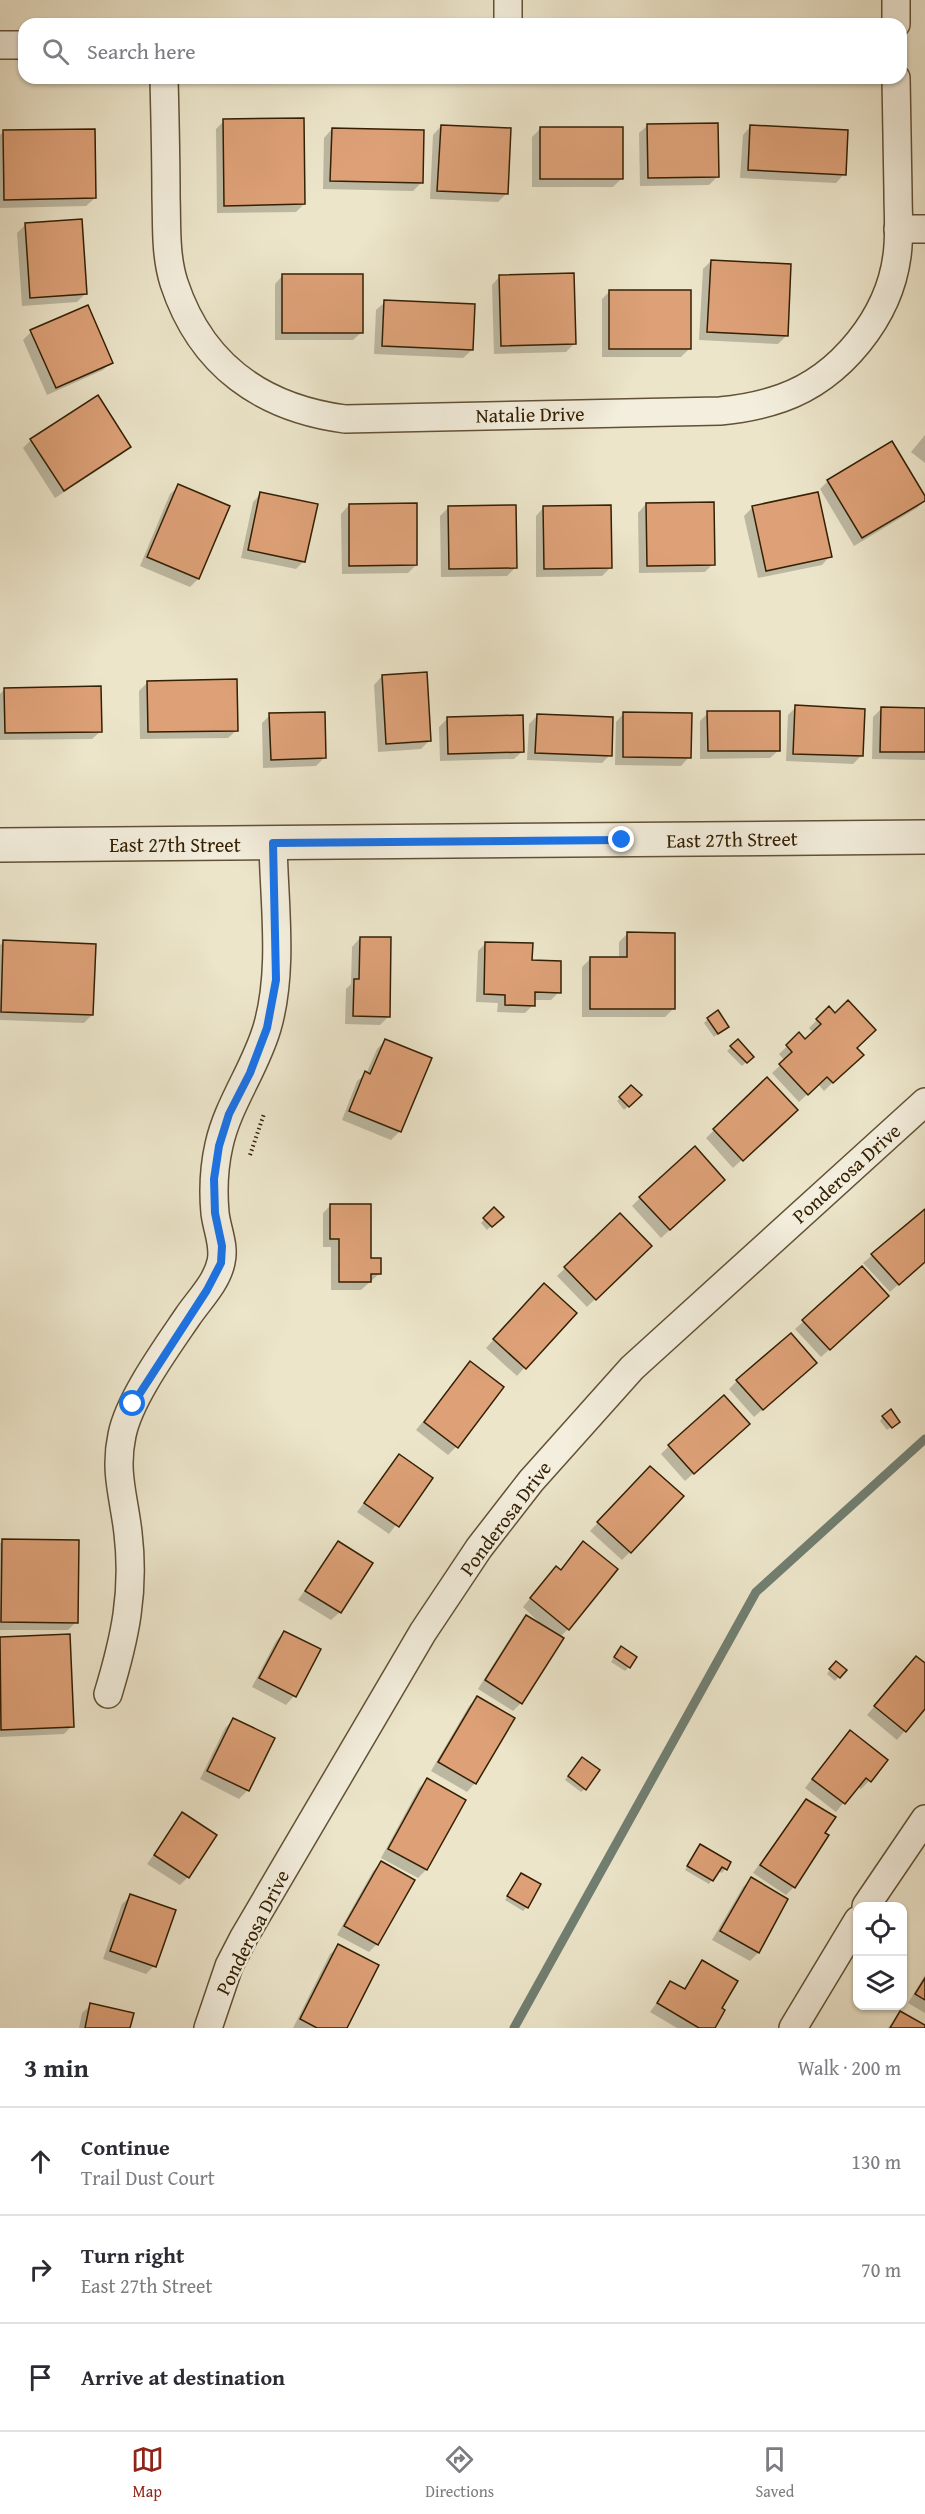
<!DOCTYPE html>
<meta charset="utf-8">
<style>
:root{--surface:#fff;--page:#f7f7f7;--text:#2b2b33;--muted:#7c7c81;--line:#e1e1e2;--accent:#8f2418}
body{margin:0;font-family:"Gentium Book Plus",serif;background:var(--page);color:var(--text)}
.controls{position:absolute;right:18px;bottom:18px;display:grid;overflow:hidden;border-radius:12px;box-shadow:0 2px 4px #0004}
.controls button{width:54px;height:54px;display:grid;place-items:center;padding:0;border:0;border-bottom:2px solid var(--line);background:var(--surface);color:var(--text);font:30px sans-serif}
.stop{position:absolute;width:18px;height:18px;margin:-14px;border:4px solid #1a73e8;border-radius:50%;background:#fff}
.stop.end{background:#1a73e8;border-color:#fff;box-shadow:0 2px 6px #0008}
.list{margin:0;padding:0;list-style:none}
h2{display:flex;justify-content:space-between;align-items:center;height:78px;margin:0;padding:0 24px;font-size:26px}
h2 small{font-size:20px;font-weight:400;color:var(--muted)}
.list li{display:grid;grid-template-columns:39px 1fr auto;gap:18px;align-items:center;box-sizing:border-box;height:108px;padding:0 24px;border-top:2px solid var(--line)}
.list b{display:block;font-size:22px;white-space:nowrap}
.list p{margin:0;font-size:20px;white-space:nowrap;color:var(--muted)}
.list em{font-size:20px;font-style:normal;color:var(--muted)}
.icon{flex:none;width:33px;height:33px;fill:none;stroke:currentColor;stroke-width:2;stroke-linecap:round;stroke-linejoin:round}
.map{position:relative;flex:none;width:925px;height:2028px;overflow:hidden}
.search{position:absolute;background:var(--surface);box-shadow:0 2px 4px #0004;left:18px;right:18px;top:18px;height:66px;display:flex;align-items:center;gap:15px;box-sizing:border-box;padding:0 21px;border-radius:18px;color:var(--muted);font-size:22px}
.sheet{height:402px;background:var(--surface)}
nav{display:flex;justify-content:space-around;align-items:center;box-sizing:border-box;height:84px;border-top:2px solid var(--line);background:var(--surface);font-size:16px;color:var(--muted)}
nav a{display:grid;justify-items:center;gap:3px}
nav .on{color:var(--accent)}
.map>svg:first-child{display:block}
.shadow{fill:#0003}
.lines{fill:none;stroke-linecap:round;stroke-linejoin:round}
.stream{stroke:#717f71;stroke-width:9}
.building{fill:#dda077;stroke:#342003;stroke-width:1.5}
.minor-casing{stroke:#625135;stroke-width:30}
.tertiary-casing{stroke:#625135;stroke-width:36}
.path{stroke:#342003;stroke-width:4;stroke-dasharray:1.5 3;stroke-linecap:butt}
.minor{stroke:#f3eedd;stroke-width:27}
.tertiary{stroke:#f3eedd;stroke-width:33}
.route{stroke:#1a73e8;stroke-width:8}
.labels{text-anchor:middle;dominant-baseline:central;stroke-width:5;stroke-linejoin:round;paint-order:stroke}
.street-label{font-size:20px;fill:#342003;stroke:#f3eedd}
</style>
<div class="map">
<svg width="925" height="2028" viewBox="0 0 925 2028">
<rect width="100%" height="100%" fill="#ece5ca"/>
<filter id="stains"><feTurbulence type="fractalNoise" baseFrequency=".00333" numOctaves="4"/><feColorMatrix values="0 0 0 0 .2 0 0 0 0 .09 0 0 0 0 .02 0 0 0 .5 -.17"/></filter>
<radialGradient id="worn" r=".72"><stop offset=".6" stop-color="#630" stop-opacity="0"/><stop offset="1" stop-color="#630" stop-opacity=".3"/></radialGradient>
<!-- shadow -->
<g class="shadow">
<polygon points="224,121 304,204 296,212 217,213 216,129"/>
<polygon points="648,125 717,177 709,185 640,186 639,133"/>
<polygon points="441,126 507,193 498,202 430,199 433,135"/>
<polygon points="751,126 844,174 836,183 740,178 743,135"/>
<polygon points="541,128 621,179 613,187 532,187 532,137"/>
<polygon points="332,129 421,183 413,191 323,189 324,138"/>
<polygon points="3,132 95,198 86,206 0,208 0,135"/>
<polygon points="26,224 85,294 77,302 22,306 17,233"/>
<polygon points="711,261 786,336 778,344 699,340 703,269"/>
<polygon points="283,275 362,332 353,340 275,340 275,284"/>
<polygon points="500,276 574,344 566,352 494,354 492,285"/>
<polygon points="610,291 689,349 681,357 602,357 602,299"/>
<polygon points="385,302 472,350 463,358 374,354 376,310"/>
<polygon points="31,332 111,362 103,370 47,395 23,340"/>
<polygon points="925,435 925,463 911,452"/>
<polygon points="31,440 129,447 121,455 55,498 23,448"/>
<polygon points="828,481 925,499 925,500 917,508 854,546 820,489"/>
<polygon points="179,486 198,579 190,587 140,566 170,494"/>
<polygon points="261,493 304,561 296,569 241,558 253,502"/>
<polygon points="817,494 830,556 822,565 758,578 744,516 752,508"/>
<polygon points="646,504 713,564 705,572 639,573 638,513"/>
<polygon points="349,505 416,565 408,573 342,574 341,514"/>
<polygon points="449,507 516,567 507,576 441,577 440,516"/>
<polygon points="544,507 611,567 602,576 536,577 536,516"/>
<polygon points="382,676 430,740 421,749 378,752 374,685"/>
<polygon points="148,682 237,730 228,738 140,739 139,691"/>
<polygon points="5,689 101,731 92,739 0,740 0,694"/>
<polygon points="796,707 861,756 853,764 786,761 788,715"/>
<polygon points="881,709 925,710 925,760 872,759 873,717"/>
<polygon points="624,713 689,757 681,766 615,765 616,722"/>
<polygon points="708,713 779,750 770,758 700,759 700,721"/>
<polygon points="270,715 324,758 316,766 263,768 262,723"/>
<polygon points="537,716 610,755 602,763 527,760 529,724"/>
<polygon points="448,718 523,751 514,759 440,761 439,727"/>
<polygon points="627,934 673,1009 665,1017 582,1017 582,967 591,958 619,958 619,942"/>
<polygon points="360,938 388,1017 380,1025 345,1024 346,989 351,984 352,947"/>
<polygon points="4,942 92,1015 84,1023 0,1020 0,945"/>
<polygon points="486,943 531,961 559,992 551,1000 533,1000 533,1005 525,1013 497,1012 498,1003 476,1002 478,951"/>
<polygon points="829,1008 856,1048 853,1063 824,1091 818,1084 799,1102 772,1073 785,1061 779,1054 799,1035 805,1041 814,1033 809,1028"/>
<polygon points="708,1019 723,1030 714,1037 704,1023"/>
<polygon points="385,1041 400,1131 391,1140 342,1120 357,1081 366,1074 377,1049"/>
<polygon points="738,1041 752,1057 742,1066 727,1051"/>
<polygon points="767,1079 787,1118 733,1168 706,1138"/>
<polygon points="631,1087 640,1095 624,1110 617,1101"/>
<polygon points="715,1188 661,1238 632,1206 640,1198"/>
<polygon points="331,1205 380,1273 361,1290 331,1290 331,1247 323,1247 323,1213"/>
<polygon points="494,1209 501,1217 487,1230 481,1223"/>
<polygon points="925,1210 925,1260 890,1292 863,1263"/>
<polygon points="620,1215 650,1246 587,1307 557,1276"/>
<polygon points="536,1293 525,1367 517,1376 486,1348"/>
<polygon points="879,1304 821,1357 795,1329 804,1321"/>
<polygon points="470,1363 456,1447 448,1455 416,1430"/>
<polygon points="807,1371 754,1417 729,1389 737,1381"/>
<polygon points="883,1417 894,1425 887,1430 880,1421"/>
<polygon points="740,1432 685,1481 661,1454 669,1446"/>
<polygon points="399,1456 431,1479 389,1534 357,1512"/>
<polygon points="642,1476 630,1552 622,1560 590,1531"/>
<polygon points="3,1541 76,1622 68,1630 0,1630 0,1543"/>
<polygon points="338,1543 371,1563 340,1612 331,1620 298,1600"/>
<polygon points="575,1551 568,1629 560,1637 521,1703 513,1711 478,1689 518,1625 526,1617 546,1629 523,1607 548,1576 560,1571"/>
<polygon points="284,1632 319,1650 294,1696 286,1705 252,1687 276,1641"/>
<polygon points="68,1636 72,1726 64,1734 0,1737 0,1639"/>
<polygon points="617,1652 629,1667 625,1671 611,1662"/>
<polygon points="916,1658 925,1665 925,1707 897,1740 867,1715"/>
<polygon points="832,1667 845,1670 835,1681 827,1674"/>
<polygon points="477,1698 475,1783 467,1792 431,1771 469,1706"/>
<polygon points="234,1719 248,1790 239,1799 200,1779 225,1728"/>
<polygon points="842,1740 886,1760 869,1781 861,1789 857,1786 836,1812 805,1788"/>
<polygon points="578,1763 585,1789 581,1792 565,1780"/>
<polygon points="427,1780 464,1800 426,1870 418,1878 381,1858 419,1788"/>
<polygon points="806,1800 794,1887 786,1895 753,1873"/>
<polygon points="183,1814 188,1877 180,1885 147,1864"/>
<polygon points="700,1846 725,1869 722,1873 718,1871 709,1884 685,1870"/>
<polygon points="381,1863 377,1944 369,1952 337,1935 373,1871"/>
<polygon points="521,1874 527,1907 523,1911 505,1900"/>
<polygon points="751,1879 786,1899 758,1953 750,1961 712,1940 743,1887"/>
<polygon points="131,1896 154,1966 146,1974 103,1959 122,1904"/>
<polygon points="339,1946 345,2028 293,2028 330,1954"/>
<polygon points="703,1962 720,2008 713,2028 677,2028 650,2012 671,1983 683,1990"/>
<polygon points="925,1975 925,2013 908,2003"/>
<polygon points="91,2005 129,2028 79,2028 82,2013"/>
<polygon points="900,2013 925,2026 925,2028 888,2028"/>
</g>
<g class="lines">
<!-- stream -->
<polyline class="stream" points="514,2028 756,1592 925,1439"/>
</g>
<!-- building -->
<g class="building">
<polygon points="304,118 305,204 224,206 223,119"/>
<polygon points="718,123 719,177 648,178 647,124"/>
<polygon points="441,125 511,128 508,194 437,191"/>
<polygon points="750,125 848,130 846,175 748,170"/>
<rect x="540" y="127" width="83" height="52"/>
<polygon points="332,128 424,130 423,183 330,181"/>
<polygon points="95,129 96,198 4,200 3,130"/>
<polygon points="82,219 87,294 30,298 25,223"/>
<polygon points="711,260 791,264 788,336 707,332"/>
<polygon points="574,273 576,344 501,346 499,275"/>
<rect x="282" y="274" width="81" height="59"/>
<rect x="609" y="290" width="82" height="59"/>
<polygon points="384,300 475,304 473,350 382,346"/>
<polygon points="88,305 113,363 56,388 30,330"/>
<polygon points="98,395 131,447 64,491 30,439"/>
<polygon points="892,441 925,496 925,501 862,538 827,480"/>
<polygon points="178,484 230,506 199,579 147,557"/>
<polygon points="260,492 318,504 305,562 248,550"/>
<polygon points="818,492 832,557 766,571 752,506"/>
<polygon points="714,502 715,565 647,566 646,503"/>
<polygon points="417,503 417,565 349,566 349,504"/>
<polygon points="516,505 517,568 449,569 448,506"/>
<polygon points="611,505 612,568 544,569 543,506"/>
<polygon points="427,672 431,741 386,744 382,675"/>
<polygon points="237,679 238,731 148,732 147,681"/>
<polygon points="101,686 102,732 5,733 4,688"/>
<polygon points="795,705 865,709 863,756 793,754"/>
<polygon points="881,707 925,708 925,752 880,752"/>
<polygon points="707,711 780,711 780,751 708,751"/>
<polygon points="325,712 326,758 271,760 269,713"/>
<polygon points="623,712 692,713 691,758 623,757"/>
<polygon points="537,714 613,717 612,756 535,753"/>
<polygon points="523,715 524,752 448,754 447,717"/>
<polygon points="627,932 675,933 675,1009 590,1009 590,957 627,957"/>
<polygon points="360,937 391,937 390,1017 353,1016 354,979 359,979"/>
<polygon points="3,940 96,944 93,1015 1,1012"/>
<polygon points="485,942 533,943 532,960 561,961 561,993 535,992 535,1006 505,1005 505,995 484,994"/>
<polygon points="848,1000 876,1030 857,1048 864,1055 833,1083 827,1077 808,1095 779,1064 792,1052 786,1045 799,1032 805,1039 821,1024 816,1019 829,1006 835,1013"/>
<polygon points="718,1010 729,1027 718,1034 707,1018"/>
<polygon points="385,1039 432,1058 401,1132 349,1111 365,1071 370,1074"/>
<polygon points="738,1039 754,1057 747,1063 730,1046"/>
<polygon points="767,1077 798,1110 743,1161 713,1129"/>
<polygon points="631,1085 642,1095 629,1107 619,1097"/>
<polygon points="695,1146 725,1180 670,1230 639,1197"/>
<polygon points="330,1204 371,1204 371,1258 381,1258 381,1274 371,1274 371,1282 339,1282 339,1239 330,1239"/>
<polygon points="494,1207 504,1217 492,1227 483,1218"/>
<polygon points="925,1209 925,1262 899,1285 871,1254"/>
<polygon points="620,1213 652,1246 596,1300 564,1267"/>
<polygon points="862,1266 889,1296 830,1350 802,1320"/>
<polygon points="544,1283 577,1313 526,1369 493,1339"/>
<polygon points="791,1333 817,1363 763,1410 736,1380"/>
<polygon points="470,1361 504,1387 458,1448 424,1422"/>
<polygon points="724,1395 750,1424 694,1474 668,1445"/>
<polygon points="891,1409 900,1422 892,1428 882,1416"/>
<polygon points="399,1454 433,1478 399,1527 364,1503"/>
<polygon points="650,1466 684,1496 631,1553 597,1522"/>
<polygon points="2,1539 79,1540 78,1623 1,1622"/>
<polygon points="338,1541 373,1563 341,1613 305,1591"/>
<polygon points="583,1541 618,1569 569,1630 530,1598 556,1566 561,1570"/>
<polygon points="526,1615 564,1638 522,1704 485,1680"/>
<polygon points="284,1631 321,1649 296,1697 259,1678"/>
<polygon points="70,1634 74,1727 1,1730 0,1637"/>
<polygon points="621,1646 637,1657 630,1668 614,1657"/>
<polygon points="916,1656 925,1663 925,1709 906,1732 874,1706"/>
<polygon points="836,1661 847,1670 840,1678 829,1669"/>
<polygon points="477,1696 515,1718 476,1784 438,1762"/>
<polygon points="233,1718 275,1738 249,1791 207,1771"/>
<polygon points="850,1730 888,1760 871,1782 866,1778 845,1804 812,1779"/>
<polygon points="582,1757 600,1770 586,1790 568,1776"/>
<polygon points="427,1778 466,1800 427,1870 388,1849"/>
<polygon points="806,1799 836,1817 825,1833 829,1835 795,1888 760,1865"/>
<polygon points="182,1812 217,1835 189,1878 154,1855"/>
<polygon points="700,1844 731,1862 727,1870 722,1867 713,1881 687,1866"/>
<polygon points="381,1861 415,1880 378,1945 344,1926"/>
<polygon points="521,1873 541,1884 528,1908 507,1896"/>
<polygon points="751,1877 788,1899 759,1953 720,1931"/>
<polygon points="130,1894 176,1910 156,1967 110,1951"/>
<polygon points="338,1944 379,1965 347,2028 317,2028 300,2019"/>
<polygon points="702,1960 738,1981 722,2008 725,2010 715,2028 699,2028 657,2003 670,1981 685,1989"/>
<polygon points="925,1978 925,2000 915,1994"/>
<polygon points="90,2003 134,2013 130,2028 85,2028"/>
<polygon points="900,2011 925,2025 925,2028 890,2028"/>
</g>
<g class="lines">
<defs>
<g id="minor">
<polyline points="508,0 508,24"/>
<polyline points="896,24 896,0"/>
<polyline points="0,45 24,45"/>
<path d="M164 78C165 118 166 157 166 197 167 225 165 255 174 283 201 365 262 408 345 419L720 411C742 409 762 405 782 398 841 377 889 317 897 256 900 235 898 213 898 192 897 154 897 116 896 78"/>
<polyline points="898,229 925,229"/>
<path d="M108 1694C125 1638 135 1592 128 1533 124 1497 114 1472 122 1435 129 1399 167 1347 188 1316 199 1300 217 1282 221 1262 225 1246 217 1230 215 1213 213 1191 214 1167 219 1145 228 1104 255 1069 267 1028 284 970 274 903 273 843"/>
<polyline points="866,1906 925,1819"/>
<polyline points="208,2028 229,1966 244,1937 423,1632 479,1548 531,1481 632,1368 925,1102"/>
<polyline points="793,2028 858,1920"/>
</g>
<polyline id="tertiary" points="0,845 925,837"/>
</defs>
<!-- minor casing -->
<use href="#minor" class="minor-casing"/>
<!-- tertiary casing -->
<use href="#tertiary" class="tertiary-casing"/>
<!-- path -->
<polyline class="path" points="250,1155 264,1114"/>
<!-- minor -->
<use href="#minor" class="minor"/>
<!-- tertiary -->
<use href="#tertiary" class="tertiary"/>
</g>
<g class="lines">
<!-- route -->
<polyline class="route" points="133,1404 207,1290 221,1263 222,1246 215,1213 214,1179 219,1146 229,1114 250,1073 267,1028 276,980 273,843 622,840"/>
</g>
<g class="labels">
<!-- street labels -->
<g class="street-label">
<text transform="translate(530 414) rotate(-1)">Natalie Drive</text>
<text transform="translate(732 839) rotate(-1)">East 27th Street</text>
<text x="175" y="844">East 27th Street</text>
<text transform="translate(846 1173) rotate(-42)">Ponderosa Drive</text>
<text transform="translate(505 1518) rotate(-53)">Ponderosa Drive</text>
<text transform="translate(252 1932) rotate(-63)">Ponderosa Drive</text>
</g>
</g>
<rect width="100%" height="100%" filter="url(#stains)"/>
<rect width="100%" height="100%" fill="url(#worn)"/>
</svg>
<div class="controls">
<button><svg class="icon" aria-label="locate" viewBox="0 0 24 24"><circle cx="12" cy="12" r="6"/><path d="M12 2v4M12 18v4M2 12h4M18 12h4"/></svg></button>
<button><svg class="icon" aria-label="layers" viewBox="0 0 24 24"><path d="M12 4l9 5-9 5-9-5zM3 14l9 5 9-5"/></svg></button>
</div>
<div class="stop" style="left:133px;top:1404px"></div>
<div class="stop end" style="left:622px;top:840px"></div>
<div class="search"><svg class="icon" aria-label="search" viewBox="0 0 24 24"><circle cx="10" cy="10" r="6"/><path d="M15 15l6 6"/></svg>Search here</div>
</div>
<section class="sheet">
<h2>3 min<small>Walk · 200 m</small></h2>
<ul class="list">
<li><svg class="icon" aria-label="ahead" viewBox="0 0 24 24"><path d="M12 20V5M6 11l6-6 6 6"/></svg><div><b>Continue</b><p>Trail Dust Court</p></div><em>130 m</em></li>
<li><svg class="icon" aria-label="right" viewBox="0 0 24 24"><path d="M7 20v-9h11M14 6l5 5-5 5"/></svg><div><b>Turn right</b><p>East 27th Street</p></div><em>70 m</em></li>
<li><svg class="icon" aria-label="arrive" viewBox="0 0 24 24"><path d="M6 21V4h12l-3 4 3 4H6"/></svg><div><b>Arrive at destination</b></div></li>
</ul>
</section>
<nav>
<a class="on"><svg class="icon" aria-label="map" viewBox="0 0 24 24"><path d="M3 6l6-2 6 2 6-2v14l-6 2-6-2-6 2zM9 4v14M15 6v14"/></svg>Map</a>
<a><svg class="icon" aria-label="directions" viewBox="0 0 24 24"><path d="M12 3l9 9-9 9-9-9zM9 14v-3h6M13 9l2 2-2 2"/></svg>Directions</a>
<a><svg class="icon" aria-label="saved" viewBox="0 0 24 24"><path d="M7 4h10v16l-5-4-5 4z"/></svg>Saved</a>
</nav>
